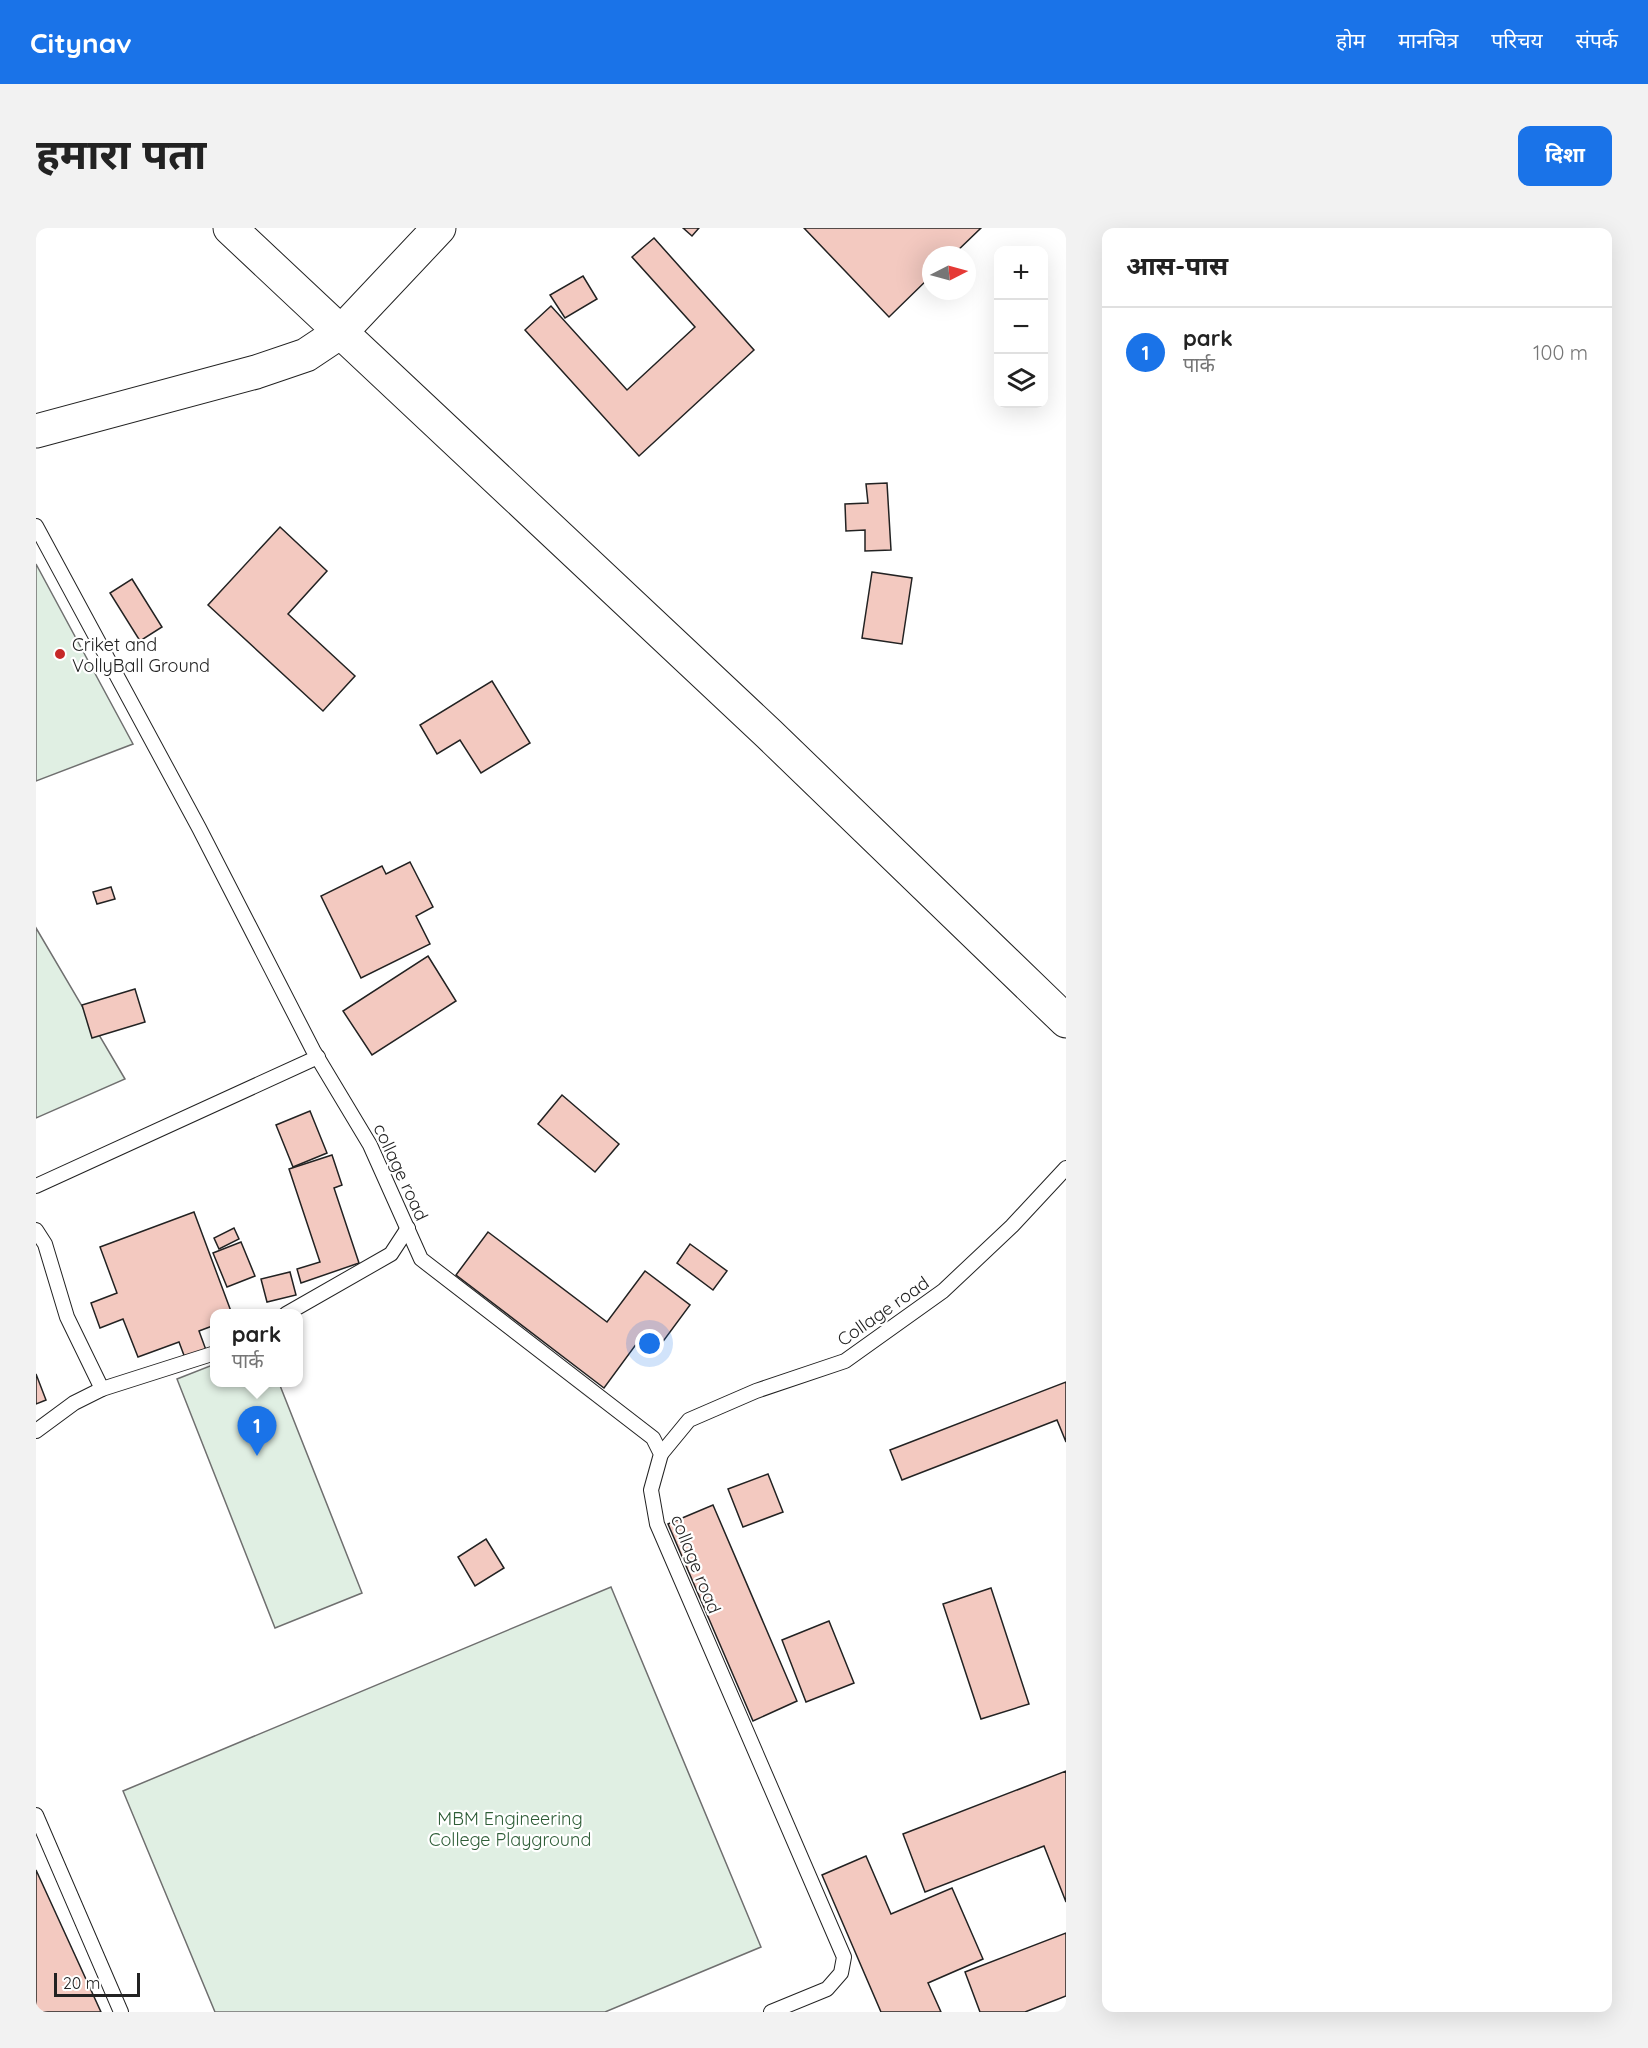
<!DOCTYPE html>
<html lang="hi">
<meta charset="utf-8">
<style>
:root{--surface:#fff;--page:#f2f2f2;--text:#222;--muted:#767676;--line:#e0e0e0;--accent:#1a73e8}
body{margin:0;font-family:Quicksand,"Noto Sans Devanagari",sans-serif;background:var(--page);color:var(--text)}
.controls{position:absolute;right:18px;top:18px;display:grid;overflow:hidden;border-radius:12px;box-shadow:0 6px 24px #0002}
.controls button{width:54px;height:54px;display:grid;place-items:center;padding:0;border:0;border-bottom:2px solid var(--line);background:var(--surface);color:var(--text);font:30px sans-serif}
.compass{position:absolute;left:886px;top:18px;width:54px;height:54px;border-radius:50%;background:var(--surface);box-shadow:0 6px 24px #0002;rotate:84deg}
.scale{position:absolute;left:18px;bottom:15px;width:86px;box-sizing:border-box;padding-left:6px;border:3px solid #222;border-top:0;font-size:16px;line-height:21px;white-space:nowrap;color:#222;-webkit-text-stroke:4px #fff;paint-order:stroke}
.you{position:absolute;left:614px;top:1116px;width:21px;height:21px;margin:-15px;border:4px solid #fff;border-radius:50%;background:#1a73e8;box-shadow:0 0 0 9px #1a73e833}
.badge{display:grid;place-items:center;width:39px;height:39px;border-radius:50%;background:var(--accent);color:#fff;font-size:20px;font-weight:700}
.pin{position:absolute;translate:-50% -50px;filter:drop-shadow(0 2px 3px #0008)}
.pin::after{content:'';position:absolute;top:32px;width:21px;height:18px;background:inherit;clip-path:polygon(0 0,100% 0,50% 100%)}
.popup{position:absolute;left:174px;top:1081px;width:93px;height:78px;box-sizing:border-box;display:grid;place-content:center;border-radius:12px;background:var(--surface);filter:drop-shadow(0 2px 4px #0005);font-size:20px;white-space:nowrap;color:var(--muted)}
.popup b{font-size:22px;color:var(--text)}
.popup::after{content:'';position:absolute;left:50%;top:100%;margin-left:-12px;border:12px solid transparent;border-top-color:var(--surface)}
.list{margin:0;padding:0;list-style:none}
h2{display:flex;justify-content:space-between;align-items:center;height:78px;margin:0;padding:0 24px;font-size:26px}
h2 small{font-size:20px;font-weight:400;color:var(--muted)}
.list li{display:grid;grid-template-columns:39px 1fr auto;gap:18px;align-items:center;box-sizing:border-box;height:90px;padding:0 24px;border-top:2px solid var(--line)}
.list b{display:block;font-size:22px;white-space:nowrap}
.list p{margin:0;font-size:20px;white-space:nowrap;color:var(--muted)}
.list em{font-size:20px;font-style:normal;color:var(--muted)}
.icon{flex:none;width:33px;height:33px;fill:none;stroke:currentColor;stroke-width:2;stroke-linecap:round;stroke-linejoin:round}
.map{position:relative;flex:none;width:1030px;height:1784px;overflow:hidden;border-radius:12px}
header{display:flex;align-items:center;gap:36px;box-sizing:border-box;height:84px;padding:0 30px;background:var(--accent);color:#fff}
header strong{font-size:28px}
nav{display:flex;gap:33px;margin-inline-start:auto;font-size:21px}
.intro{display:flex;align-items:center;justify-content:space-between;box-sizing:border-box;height:144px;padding:0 36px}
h1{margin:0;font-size:42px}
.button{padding:15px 27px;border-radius:12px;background:var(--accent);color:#fff;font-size:21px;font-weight:700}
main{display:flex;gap:36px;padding:0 36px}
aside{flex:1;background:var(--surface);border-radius:12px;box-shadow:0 6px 24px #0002}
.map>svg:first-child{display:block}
.green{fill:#e0efe3;stroke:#6f6f6f;stroke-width:1.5}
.building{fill:#f3c9c0;stroke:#222;stroke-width:1.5}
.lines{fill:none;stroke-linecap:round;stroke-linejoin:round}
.lane-casing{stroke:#222;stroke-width:16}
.secondary-casing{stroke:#222;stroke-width:35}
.lane{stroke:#fff;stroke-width:14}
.secondary{stroke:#fff;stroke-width:33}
.poi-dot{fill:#c62828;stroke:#fff;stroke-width:2}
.labels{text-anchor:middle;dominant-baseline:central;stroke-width:4.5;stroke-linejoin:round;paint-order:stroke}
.poi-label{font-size:18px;fill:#222;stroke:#fff;text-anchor:start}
.street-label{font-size:18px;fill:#222;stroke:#fff}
.park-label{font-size:18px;fill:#2f5e38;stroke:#fff}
</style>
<header>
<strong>Citynav</strong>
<nav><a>होम</a><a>मानचित्र</a><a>परिचय</a><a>संपर्क</a></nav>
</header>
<div class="intro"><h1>हमारा पता</h1><a class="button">दिशा</a></div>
<main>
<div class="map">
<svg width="1030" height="1784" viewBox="0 0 1030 1784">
<rect width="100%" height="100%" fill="#fff"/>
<!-- green -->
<g class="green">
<polygon points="0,336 97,516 0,553"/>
<polygon points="0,700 89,851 0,890"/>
<polygon points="179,1136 179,1154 243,1155 326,1365 239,1400 141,1151"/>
<polygon points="575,1359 725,1719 569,1784 179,1784 87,1563"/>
</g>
<!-- building -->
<g class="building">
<polygon points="647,0 663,0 656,8"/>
<polygon points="768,0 945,0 917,27 895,27 895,48 853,89"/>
<polygon points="618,10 718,122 603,228 489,102 515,78 591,162 659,99 596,29"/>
<polygon points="547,48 561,71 529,90 514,67"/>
<polygon points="851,255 855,322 829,323 829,302 810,303 809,276 832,275 830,256"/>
<polygon points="244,299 291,343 252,386 319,448 287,483 172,377"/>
<polygon points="836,344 876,350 866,416 826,410"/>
<polygon points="96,351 126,399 104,413 74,365"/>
<polygon points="456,453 494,515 445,545 424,512 401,526 384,497"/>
<polygon points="374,634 397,679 380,688 394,716 325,750 285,668 346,638 350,646"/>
<polygon points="75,659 79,671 61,676 57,664"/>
<polygon points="392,728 420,773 336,827 307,783"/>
<polygon points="99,761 109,794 56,810 46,777"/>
<polygon points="526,867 583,916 559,944 502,896"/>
<polygon points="274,883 291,925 257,939 240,897"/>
<polygon points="296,927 306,957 298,960 323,1035 265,1055 261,1041 284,1034 253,941"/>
<polygon points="158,984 196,1086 179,1086 179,1097 163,1103 170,1122 149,1130 143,1114 102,1129 87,1091 64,1100 55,1075 81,1065 64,1019"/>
<polygon points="198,1000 203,1011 183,1021 178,1010"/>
<polygon points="452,1004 571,1094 609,1043 654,1077 617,1127 601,1115 568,1160 420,1047"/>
<polygon points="205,1014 219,1048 191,1059 177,1025"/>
<polygon points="654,1016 691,1043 677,1062 641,1035"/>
<polygon points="254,1044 260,1067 231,1074 225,1051"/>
<polygon points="0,1146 10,1172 0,1176"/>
<polygon points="1030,1154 1030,1214 1021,1192 866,1252 854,1222"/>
<polygon points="732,1246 747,1284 707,1299 692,1261"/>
<polygon points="677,1277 761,1473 717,1493 632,1296"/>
<polygon points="450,1311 468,1340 439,1358 422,1329"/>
<polygon points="955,1360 993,1476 945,1491 907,1376"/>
<polygon points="793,1393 818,1455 770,1474 746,1412"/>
<polygon points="1030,1543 1030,1674 1008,1618 889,1664 867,1606"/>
<polygon points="830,1628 855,1686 916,1660 947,1731 892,1755 905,1784 845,1784 786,1647"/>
<polygon points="0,1642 65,1784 0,1784"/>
<polygon points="1030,1705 1030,1768 989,1784 944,1784 929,1744"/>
</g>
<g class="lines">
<defs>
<g id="lane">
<polyline points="0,298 163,600 277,822 334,917 385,1031 617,1210 625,1226 615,1262 621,1296 808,1729 805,1745 791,1761 735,1784"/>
<polyline points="0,958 282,829"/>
<polyline points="0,1002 9,1016 31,1089 66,1161"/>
<polyline points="250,1086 355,1026 372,1000"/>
<polyline points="0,1203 38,1175 66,1161 179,1125"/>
<polyline points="625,1226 653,1192 720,1163 809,1133 907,1063 976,998 1030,940"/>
<polyline points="0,1587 85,1784"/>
</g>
<g id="secondary">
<polyline points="194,0 733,506 1030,793"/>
<polyline points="0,203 220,144 270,127 306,103 403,0"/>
</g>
</defs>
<!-- lane casing -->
<use href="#lane" class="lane-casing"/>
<!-- secondary casing -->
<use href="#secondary" class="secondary-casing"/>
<!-- lane -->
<use href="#lane" class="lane"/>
<!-- secondary -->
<use href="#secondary" class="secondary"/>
</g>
<!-- markers -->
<circle class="poi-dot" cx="24" cy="426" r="6"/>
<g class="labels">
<!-- poi labels -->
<g class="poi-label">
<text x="36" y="416">Criket and<tspan x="36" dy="21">VollyBall Ground</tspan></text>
</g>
<!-- street labels -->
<g class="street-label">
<text transform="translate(365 944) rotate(65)">collage road</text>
<text transform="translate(847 1083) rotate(-35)">Collage road</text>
<text transform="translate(660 1336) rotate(68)">collage road</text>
</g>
<!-- park labels -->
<g class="park-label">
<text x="474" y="1590">MBM Engineering<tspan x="474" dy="21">College Playground</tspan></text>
</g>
</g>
</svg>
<div class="controls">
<button>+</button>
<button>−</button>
<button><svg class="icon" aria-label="layers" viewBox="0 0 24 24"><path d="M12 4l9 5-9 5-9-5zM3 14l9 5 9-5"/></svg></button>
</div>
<svg class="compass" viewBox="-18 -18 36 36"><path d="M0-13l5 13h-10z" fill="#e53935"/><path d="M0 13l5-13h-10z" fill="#767676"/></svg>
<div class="scale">20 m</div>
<div class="you"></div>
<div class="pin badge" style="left:221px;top:1228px">1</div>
<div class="popup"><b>park</b>पार्क</div>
</div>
<aside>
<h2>आस-पास<small></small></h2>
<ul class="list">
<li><span class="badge">1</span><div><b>park</b><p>पार्क</p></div><em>100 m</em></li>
</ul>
</aside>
</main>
